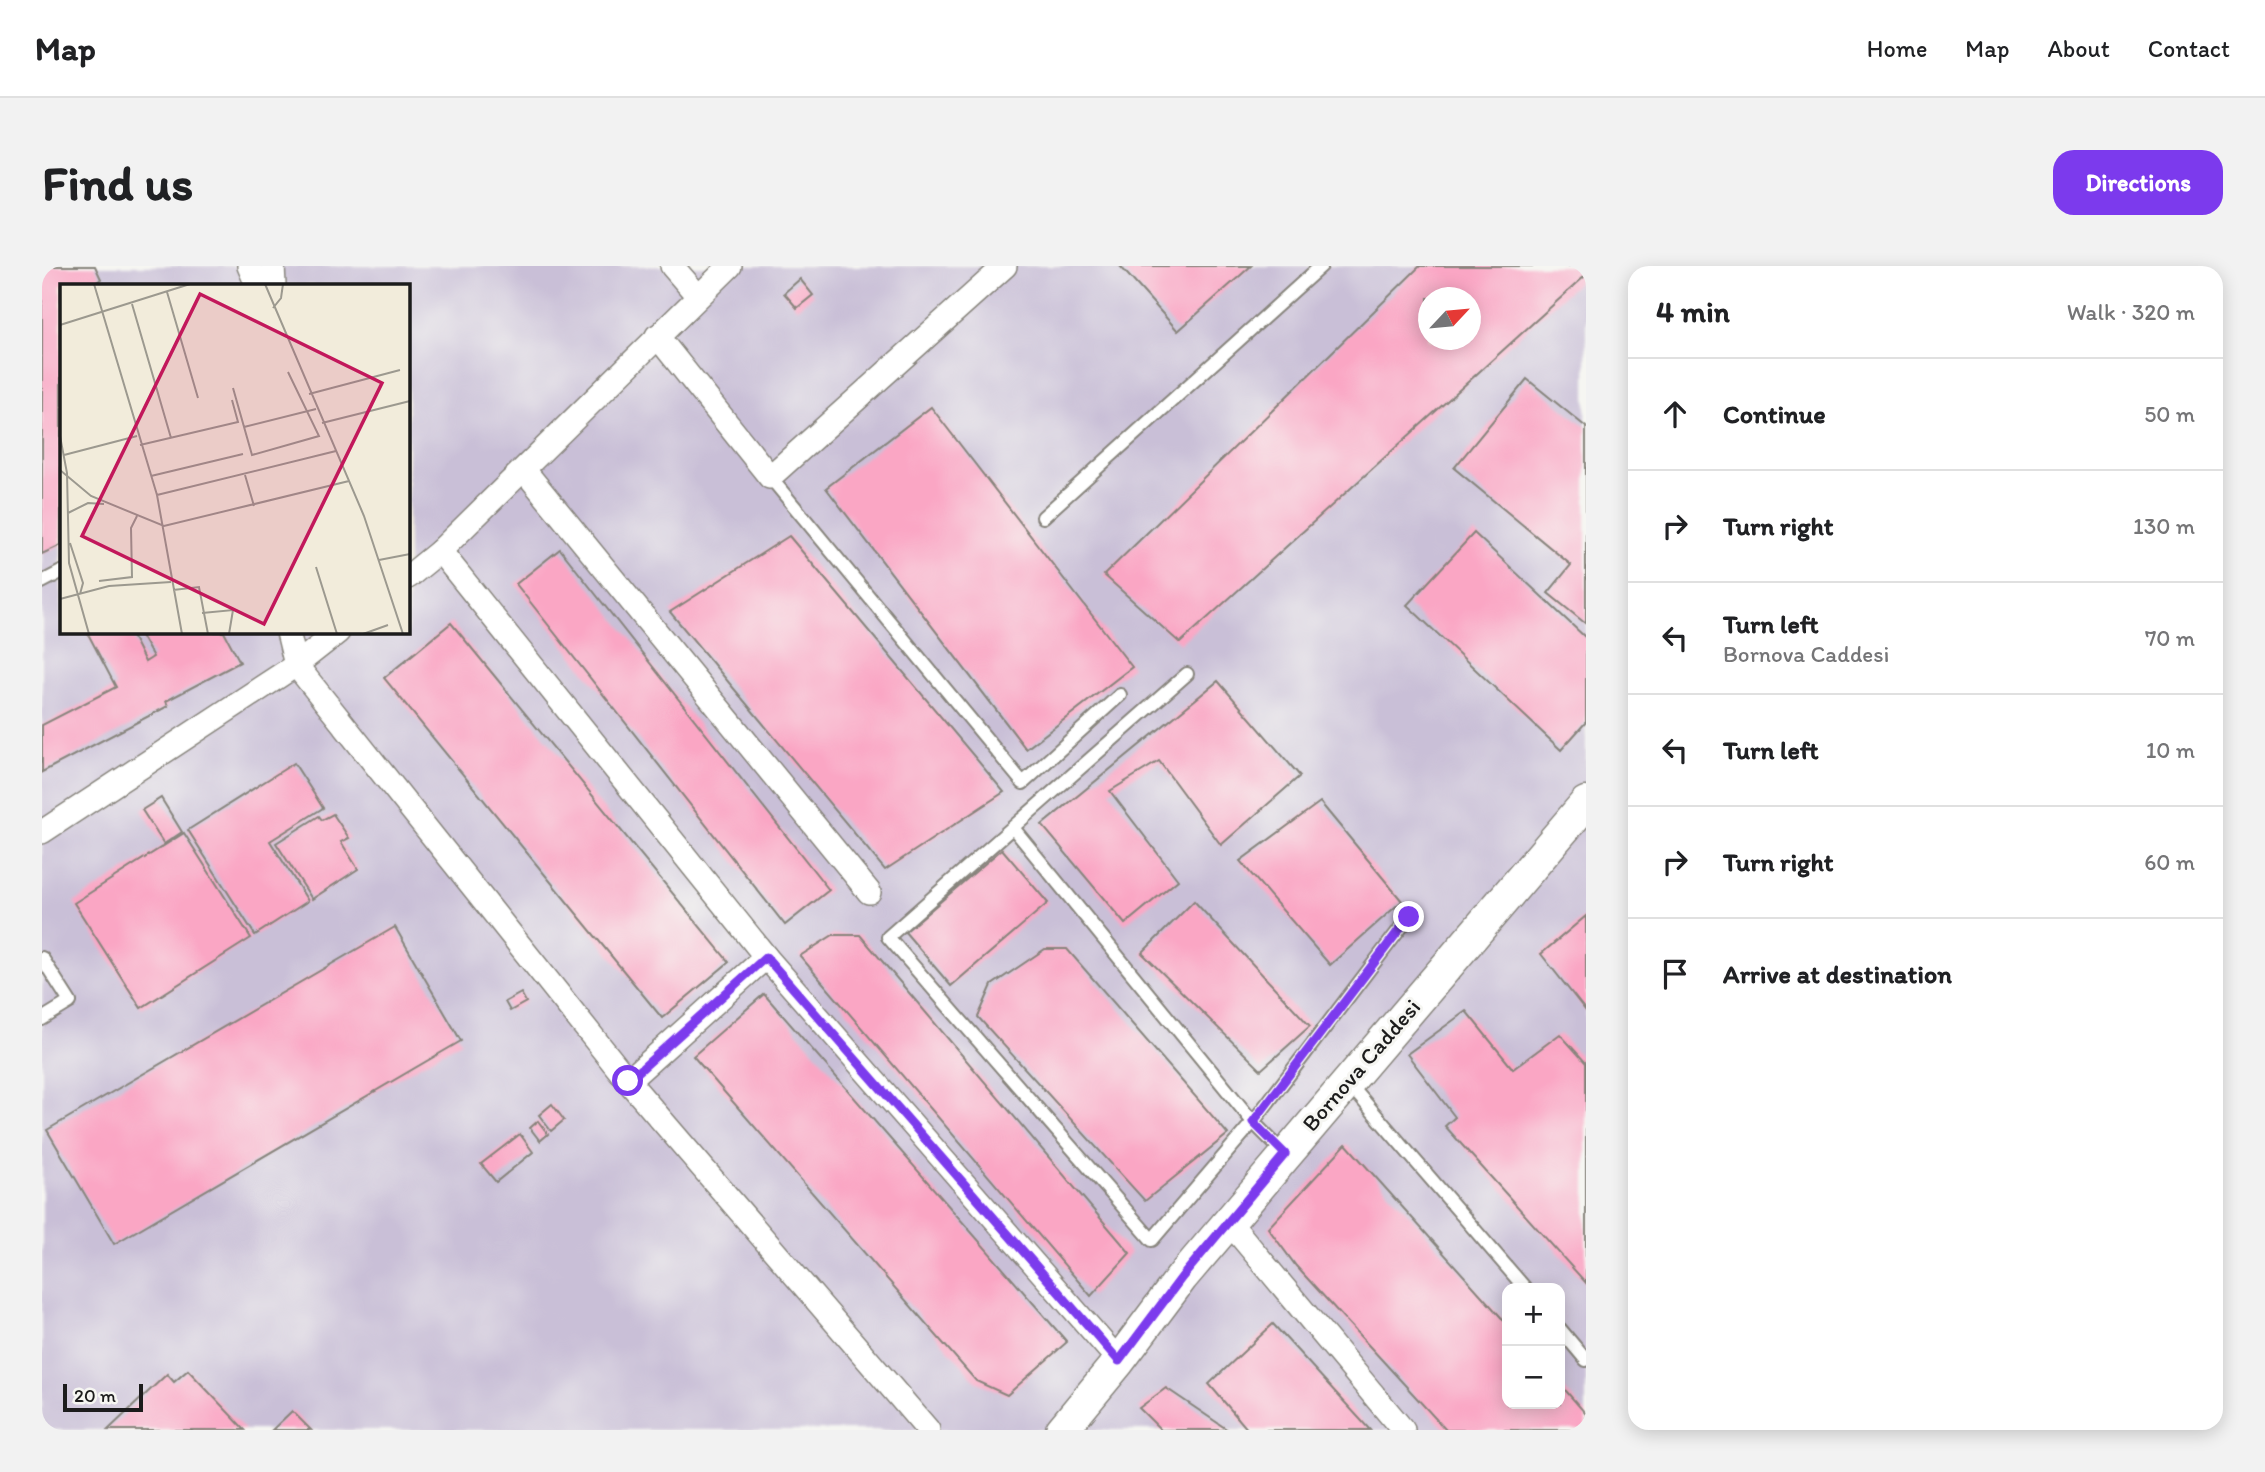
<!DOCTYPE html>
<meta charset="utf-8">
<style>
:root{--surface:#fff;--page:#f2f2f2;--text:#202124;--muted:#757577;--line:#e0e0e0;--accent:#7c3aed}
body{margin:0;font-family:Itim,sans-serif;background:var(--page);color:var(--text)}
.controls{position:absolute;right:21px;bottom:21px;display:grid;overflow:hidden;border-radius:14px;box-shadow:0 4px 18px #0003}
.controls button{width:63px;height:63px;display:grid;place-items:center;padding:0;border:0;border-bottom:2px solid var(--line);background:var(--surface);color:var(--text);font:35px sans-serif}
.compass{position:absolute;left:1376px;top:21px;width:63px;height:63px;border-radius:50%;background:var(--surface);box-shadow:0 4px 18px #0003;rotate:64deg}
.scale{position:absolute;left:21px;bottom:18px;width:80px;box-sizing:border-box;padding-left:7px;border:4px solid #1c1c1c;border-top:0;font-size:19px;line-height:24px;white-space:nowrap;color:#1c1c1c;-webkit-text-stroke:5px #f6f6f2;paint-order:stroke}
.stop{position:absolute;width:21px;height:21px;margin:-16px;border:5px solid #7c3aed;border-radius:50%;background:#fff}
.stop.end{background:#7c3aed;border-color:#fff;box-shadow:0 2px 7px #0008}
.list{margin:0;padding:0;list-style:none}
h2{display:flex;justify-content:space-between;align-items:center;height:91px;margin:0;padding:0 28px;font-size:30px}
h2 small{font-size:23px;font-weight:400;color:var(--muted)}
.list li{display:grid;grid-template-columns:46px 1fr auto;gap:21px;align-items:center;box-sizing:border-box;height:112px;padding:0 28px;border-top:2px solid var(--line)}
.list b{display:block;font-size:26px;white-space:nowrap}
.list p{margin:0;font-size:23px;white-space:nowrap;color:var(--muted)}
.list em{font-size:23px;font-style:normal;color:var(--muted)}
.icon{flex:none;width:38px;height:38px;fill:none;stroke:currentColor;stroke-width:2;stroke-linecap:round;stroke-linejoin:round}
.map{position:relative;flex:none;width:1544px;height:1164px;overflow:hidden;border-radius:21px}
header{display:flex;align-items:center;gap:42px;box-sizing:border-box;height:98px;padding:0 35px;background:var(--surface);border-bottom:2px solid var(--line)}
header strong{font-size:33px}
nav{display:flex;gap:38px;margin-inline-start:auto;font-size:24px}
.intro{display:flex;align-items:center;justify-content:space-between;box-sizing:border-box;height:168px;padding:0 42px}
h1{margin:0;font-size:49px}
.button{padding:18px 32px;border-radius:21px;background:var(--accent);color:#fff;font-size:24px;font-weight:700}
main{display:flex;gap:42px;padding:0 42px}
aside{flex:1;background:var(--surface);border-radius:21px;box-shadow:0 4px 18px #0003}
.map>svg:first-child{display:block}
.industrial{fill:#c9bfd7;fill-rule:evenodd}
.building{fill:#faa6c4;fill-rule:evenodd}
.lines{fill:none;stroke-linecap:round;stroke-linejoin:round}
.lane-casing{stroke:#87847c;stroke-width:16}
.street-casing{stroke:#87847c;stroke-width:26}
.secondary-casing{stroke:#87847c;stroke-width:35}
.lane{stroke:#fff;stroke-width:12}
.street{stroke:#fff;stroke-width:23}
.secondary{stroke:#fff;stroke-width:32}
.route{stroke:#7c3aed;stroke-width:9}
.labels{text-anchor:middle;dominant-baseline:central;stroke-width:6;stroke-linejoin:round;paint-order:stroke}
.street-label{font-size:23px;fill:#1c1c1c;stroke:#f6f6f2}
.inset-road{fill:none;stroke:#9c998f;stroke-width:2}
.view{fill:#c2185b;fill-opacity:0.15;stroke:#c2185b;stroke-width:3.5}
.inset-edge{fill:none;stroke:#1c1c1c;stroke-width:3.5}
</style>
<header>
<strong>Map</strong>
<nav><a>Home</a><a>Map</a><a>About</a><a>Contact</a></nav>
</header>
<div class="intro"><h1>Find us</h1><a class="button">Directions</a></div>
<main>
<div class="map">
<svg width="1544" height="1164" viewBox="0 0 1544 1164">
<rect width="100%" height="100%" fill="#f6f6f2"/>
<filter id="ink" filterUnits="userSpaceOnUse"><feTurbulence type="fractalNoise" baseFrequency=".0143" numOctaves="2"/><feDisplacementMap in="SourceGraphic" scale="14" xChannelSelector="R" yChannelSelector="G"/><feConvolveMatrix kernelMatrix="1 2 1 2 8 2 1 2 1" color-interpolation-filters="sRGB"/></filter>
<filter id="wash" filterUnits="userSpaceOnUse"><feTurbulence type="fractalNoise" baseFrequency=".00686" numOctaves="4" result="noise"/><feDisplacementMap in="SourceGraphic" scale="28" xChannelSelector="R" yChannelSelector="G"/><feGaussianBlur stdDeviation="1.57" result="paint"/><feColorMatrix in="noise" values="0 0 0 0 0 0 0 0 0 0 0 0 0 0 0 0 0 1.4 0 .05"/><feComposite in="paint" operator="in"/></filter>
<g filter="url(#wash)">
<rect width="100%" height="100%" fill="#f2ecdb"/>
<!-- industrial -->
<path class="industrial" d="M0 0H1544V1164H0ZM19 19H366V366H19ZM1386 32H1428V74H1386ZM1465 1022H1518V1138H1465Z"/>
<g id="blocks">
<!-- building -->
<g class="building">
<polygon points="0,0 53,0 59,13 51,19 19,19 19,279 0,288"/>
<polygon points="1078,0 1209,0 1136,65"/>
<path d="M1378 0H1544V9L1138 377 1062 309ZM1386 32H1428V74H1386Z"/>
<polygon points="758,13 771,29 755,42 742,27"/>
<polygon points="1485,113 1544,161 1544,358 1506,327 1529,299 1412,202"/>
<polygon points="889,141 1090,401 984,483 784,222"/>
<polygon points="1432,267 1544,372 1544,456 1519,484 1365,339"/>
<polygon points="747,270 962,526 843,604 628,346"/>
<polygon points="518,283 787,624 743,659 474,318"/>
<polygon points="409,357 687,696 620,752 342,412"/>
<polygon points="45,366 88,366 103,396 111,391 97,366 182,366 198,396 124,435 126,440 0,506 0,459 74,421"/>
<polygon points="1176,415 1258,510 1179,579 1117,495 1068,525 1136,614 1083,658 1000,559"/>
<polygon points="252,497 281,542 228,575 266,635 213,669 146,564"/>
<polygon points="119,532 140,566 122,578 100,544"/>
<polygon points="1278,536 1360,635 1288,699 1198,595"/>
<polygon points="291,548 307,572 299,576 316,603 270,633 234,577 277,550 280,554"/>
<polygon points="142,567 209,672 99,742 32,637"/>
<polygon points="960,583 1006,637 909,720 863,666"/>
<polygon points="1152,635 1268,760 1219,804 1100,687"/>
<polygon points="1544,650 1544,745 1499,688"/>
<polygon points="353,661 419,775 72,978 5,864"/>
<polygon points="791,669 818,669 1088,987 1049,1030 758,690"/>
<polygon points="1003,683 1025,683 1186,868 1103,935 936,751 950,719"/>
<polygon points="479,727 484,736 468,745 463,736"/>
<polygon points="722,728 1025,1076 965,1129 934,1115 651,790"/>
<polygon points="1424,745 1471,803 1518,768 1544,797 1544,1017 1403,860 1413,851 1365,788"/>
<polygon points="510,838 522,854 509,865 497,849"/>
<polygon points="496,855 506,868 498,875 488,862"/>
<polygon points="478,868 491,886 454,916 439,898"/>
<polygon points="1304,878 1465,1058 1465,1138 1518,1138 1518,1118 1544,1148 1544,1164 1404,1164 1254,1000 1226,962"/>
<polygon points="1231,1058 1328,1164 1206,1164 1167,1118"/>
<polygon points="146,1104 203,1164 66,1164 125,1108 132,1116"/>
<polygon points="1124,1122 1186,1164 1119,1164 1097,1142"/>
<polygon points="250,1145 269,1164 230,1164"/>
</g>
</g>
</g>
<g filter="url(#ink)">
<use href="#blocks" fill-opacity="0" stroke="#87847c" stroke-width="2"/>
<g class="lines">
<defs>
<g id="lane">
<polyline points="728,211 981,517 1078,429"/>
<polyline points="1001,251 1279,0"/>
<polyline points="0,316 19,306"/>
<polyline points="1145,408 846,671 1110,974 1211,856 1367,651"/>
<polyline points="972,563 1211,856 1243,888"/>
<polyline points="0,692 28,736 0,753"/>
<polyline points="1307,818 1483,1022"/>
<polyline points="1518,1063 1544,1094"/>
</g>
<g id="street">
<polyline points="207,0 215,19"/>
<polyline points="231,0 232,19"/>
<polyline points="630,0 655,29"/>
<polyline points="615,70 728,211 963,0"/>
<polyline points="482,204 827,626"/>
<polyline points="398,285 724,691 1077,1095"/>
<polyline points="366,311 398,285 688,0"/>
<polyline points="246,366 254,399 586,815 886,1164"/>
<polyline points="0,566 254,399 296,366"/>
<polyline points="586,815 724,691"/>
<polyline points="1187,956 1361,1164"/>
</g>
<polyline id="secondary" points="1020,1164 1077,1095 1140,1011 1544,537"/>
</defs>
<!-- lane casing -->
<use href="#lane" class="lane-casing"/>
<!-- street casing -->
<use href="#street" class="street-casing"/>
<!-- secondary casing -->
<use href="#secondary" class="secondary-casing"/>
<!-- lane -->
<use href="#lane" class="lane"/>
<!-- street -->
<use href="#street" class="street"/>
<!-- secondary -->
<use href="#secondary" class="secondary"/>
</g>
</g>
<g class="lines" filter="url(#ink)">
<!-- route -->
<polyline class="route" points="586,815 724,691 1077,1095 1140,1011 1243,888 1211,856 1367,651"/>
</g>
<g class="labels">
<!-- street labels -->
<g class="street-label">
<text transform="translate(1319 799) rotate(-49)">Bornova Caddesi</text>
</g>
</g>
<!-- overview -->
<g transform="translate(18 18)">
<rect width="350" height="350" fill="#f2ecdb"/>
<path class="inset-road" d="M34 0 97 211 122 350M205 0 304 232 343 350M107 8 138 114M72 20 111 154M213 24 221 14 223 0M0 41 130 0M173 104 192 171 259 152 228 88M249 110 340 86M262 139 350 117M184 143 256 125M0 152 7 189 9 279 29 350M80 161 178 138 172 116M4 171 77 152M0 186 31 212 104 242 289 197M185 191 194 222M91 192 183 170M97 211 276 167M8 229 28 219 44 220M10 259 23 299 20 310M319 276 350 270M256 283 277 350M39 297 72 293 71 244 77 232M113 306 139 303 148 350M0 315 49 302 111 298M142 329 173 326 169 350M303 350 328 341"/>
<path class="view" d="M140 10 322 99 204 340 22 252Z"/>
<rect width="350" height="350" class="inset-edge"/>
</g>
</svg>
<div class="controls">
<button>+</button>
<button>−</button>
</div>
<svg class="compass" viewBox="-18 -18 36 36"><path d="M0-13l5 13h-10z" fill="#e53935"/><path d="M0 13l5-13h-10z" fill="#757577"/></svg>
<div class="scale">20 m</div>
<div class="stop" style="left:586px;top:815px"></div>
<div class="stop end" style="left:1367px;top:651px"></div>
</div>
<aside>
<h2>4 min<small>Walk · 320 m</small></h2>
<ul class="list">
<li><svg class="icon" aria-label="ahead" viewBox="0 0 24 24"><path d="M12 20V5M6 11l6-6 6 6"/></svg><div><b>Continue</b></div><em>50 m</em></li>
<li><svg class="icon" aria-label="right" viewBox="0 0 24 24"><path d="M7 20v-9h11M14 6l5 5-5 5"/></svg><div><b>Turn right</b></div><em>130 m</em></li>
<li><svg class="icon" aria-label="left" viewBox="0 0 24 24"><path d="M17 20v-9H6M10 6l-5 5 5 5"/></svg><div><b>Turn left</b><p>Bornova Caddesi</p></div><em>70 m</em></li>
<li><svg class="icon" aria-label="left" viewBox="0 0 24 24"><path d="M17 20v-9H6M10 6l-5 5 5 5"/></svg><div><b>Turn left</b></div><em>10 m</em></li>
<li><svg class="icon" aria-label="right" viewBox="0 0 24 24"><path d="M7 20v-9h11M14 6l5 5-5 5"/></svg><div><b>Turn right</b></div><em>60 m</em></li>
<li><svg class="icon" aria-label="arrive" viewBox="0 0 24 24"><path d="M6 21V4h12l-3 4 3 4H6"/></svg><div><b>Arrive at destination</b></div></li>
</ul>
</aside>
</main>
